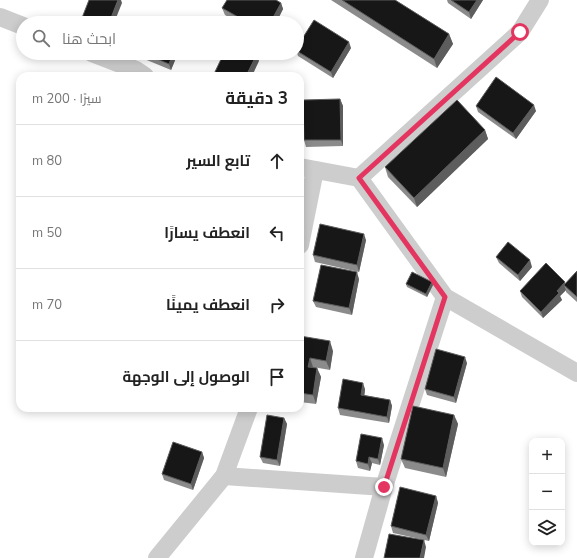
<!DOCTYPE html>
<html lang="ar">
<meta charset="utf-8">
<style>
:root{--surface:#fff;--page:#f6f6f6;--text:#222;--muted:#767676;--line:#e0e0e0}
body{margin:0;font-family:"Nunito Sans",Cairo,sans-serif;background:var(--page);color:var(--text);direction:rtl}
.controls{position:absolute;right:12px;bottom:12px;display:grid;overflow:hidden;border-radius:8px;box-shadow:0 2px 10px #0003}
.controls button{width:36px;height:36px;display:grid;place-items:center;padding:0;border:0;border-bottom:1px solid var(--line);background:var(--surface);color:var(--text);font:20px sans-serif}
.stop{position:absolute;width:12px;height:12px;margin:-9px;border:3px solid #e43560;border-radius:50%;background:#fff}
.stop.end{background:#e43560;border-color:#fff;box-shadow:0 1px 4px #0008}
.list{margin:0;padding:0;list-style:none}
h2{display:flex;justify-content:space-between;align-items:center;height:52px;margin:0;padding:0 16px;font-size:17px}
h2 small{font-size:13px;font-weight:400;color:var(--muted)}
.list li{display:grid;grid-template-columns:26px 1fr auto;gap:12px;align-items:center;box-sizing:border-box;height:72px;padding:0 16px;border-top:1px solid var(--line)}
.list b{display:block;font-size:15px;white-space:nowrap}
.list em{font-size:13px;font-style:normal;color:var(--muted)}
.icon{flex:none;width:22px;height:22px;fill:none;stroke:currentColor;stroke-width:2;stroke-linecap:round;stroke-linejoin:round}
.map{position:relative;flex:none;width:577px;height:558px;overflow:hidden;direction:ltr}
.search{position:absolute;background:var(--surface);box-shadow:0 2px 10px #0003;left:16px;top:16px;width:288px;height:44px;display:flex;align-items:center;gap:10px;box-sizing:border-box;padding:0 14px;border-radius:22px;color:var(--muted);font-size:15px}
.panel{position:absolute;background:var(--surface);box-shadow:0 2px 10px #0003;left:16px;top:72px;width:288px;height:340px;border-radius:12px;direction:rtl}
.map>svg:first-child{display:block}
.lines{fill:none;stroke-linecap:round;stroke-linejoin:round}
.street{stroke:#cdcdcd;stroke-width:18}
.wall{fill:#8b8b8b}
.shaded-wall{fill:#5d5d5d}
.building{fill:#171717;stroke:#5d5d5d}
.route{stroke:#e43560;stroke-width:5}
</style>
<div class="map">
<svg width="577" height="558" viewBox="0 0 577 558">
<rect width="100%" height="100%" fill="#fff"/>
<g class="lines">
<!-- street -->
<g class="street">
<polyline points="0,17 23,26"/>
<polyline points="92,53 136,70 145,76"/>
<polyline points="300,167 359,178 445,297 577,373"/>
<polyline points="359,178 520,32 540,0"/>
<polyline points="300,245 315,170"/>
<polyline points="224,476 384,487"/>
<polyline points="157,558 224,476 249,408"/>
<polyline points="364,558 384,487 445,297"/>
</g>
</g>
<!-- wall -->
<g class="wall">
<polygon points="331,0 395,0 449,34 453,44 437,68"/>
<polygon points="447,0 483,0 471,19 448,3"/>
<polygon points="281,3 283,9 276,23 239,23 225,15 222,8"/>
<polygon points="297,47 351,48 333,78 298,56 297,53"/>
<polygon points="136,53 178,53 171,70 137,56"/>
<polygon points="340,99 343,106 343,146 306,147 304,140"/>
<polygon points="476,106 536,111 516,139 478,112"/>
<polygon points="485,130 488,139 417,207 388,177 385,167"/>
<polygon points="366,240 359,272 315,262 313,255"/>
<polygon points="496,257 532,267 520,281 499,263"/>
<polygon points="577,271 577,302 566,292 566,290 560,296 562,300 543,318 522,297 520,291 565,284"/>
<polygon points="359,279 352,315 316,307 313,301"/>
<polygon points="432,282 433,285 427,297 407,287 406,284"/>
<polygon points="300,336 333,351 330,370 313,367 317,368 321,377 316,404 300,402"/>
<polygon points="467,363 456,403 427,395 425,389"/>
<polygon points="365,389 364,395 390,400 392,406 389,423 340,415 338,408"/>
<polygon points="454,415 458,424 446,477 405,468 401,459"/>
<polygon points="284,418 287,424 280,466 263,463 260,457"/>
<polygon points="384,445 380,465 372,463 370,471 358,468 356,461"/>
<polygon points="202,452 204,458 193,490 164,480 162,474"/>
<polygon points="436,496 438,503 429,541 393,533 391,526"/>
</g>
<!-- shaded-wall -->
<g class="shaded-wall">
<polygon points="118,0 121,0 122,3 114,23 109,23"/>
<polygon points="477,0 483,0 471,19 469,12"/>
<polygon points="281,3 283,9 276,23 270,23"/>
<polygon points="449,34 453,44 437,68 434,59"/>
<polygon points="349,42 351,48 333,78 331,72"/>
<polygon points="173,53 178,53 171,70 169,64"/>
<polygon points="257,54 259,61 252,76 246,76"/>
<polygon points="340,99 343,106 343,146 341,140"/>
<polygon points="534,105 536,111 516,139 513,133"/>
<polygon points="485,130 488,139 417,207 414,198"/>
<polygon points="364,234 366,240 359,272 357,265"/>
<polygon points="530,260 532,267 520,281 518,275"/>
<polygon points="357,272 359,279 352,315 349,308"/>
<polygon points="432,282 433,285 427,297 426,294"/>
<polygon points="565,282 567,288 564,285 566,290 560,296 562,300 543,318 541,312 557,291"/>
<polygon points="330,341 333,351 330,370 326,361"/>
<polygon points="465,357 467,363 456,403 454,397"/>
<polygon points="310,358 313,367 308,367"/>
<polygon points="317,368 321,377 316,404 313,395"/>
<polygon points="363,383 365,389 364,401 361,395"/>
<polygon points="390,400 392,406 389,423 387,417"/>
<polygon points="454,415 458,424 446,477 443,468"/>
<polygon points="284,418 287,424 280,466 277,460"/>
<polygon points="382,438 384,445 380,465 378,459"/>
<polygon points="202,452 204,458 193,490 191,484"/>
<polygon points="369,457 372,463 370,471 368,464"/>
<polygon points="436,496 438,503 429,541 426,535"/>
<polygon points="424,540 426,547 424,558 420,558"/>
</g>
<!-- building -->
<g class="building">
<polygon points="89,0 118,0 109,23 80,23"/>
<polygon points="227,0 276,0 281,3 270,23 249,23 222,8"/>
<polygon points="342,0 395,0 449,34 434,59"/>
<polygon points="451,0 477,0 469,12"/>
<polygon points="314,20 349,42 331,72 297,51 297,47"/>
<polygon points="143,53 173,53 169,64"/>
<polygon points="224,53 254,53 257,54 246,76 213,76"/>
<polygon points="496,77 534,105 513,133 476,106"/>
<polygon points="340,99 341,140 304,140 303,100"/>
<polygon points="457,100 485,130 414,198 385,167"/>
<polygon points="320,224 364,234 357,265 313,255"/>
<polygon points="508,242 530,260 518,275 496,257"/>
<polygon points="546,263 565,282 557,291 559,293 541,312 520,291"/>
<polygon points="321,265 357,272 349,308 313,301"/>
<polygon points="577,271 577,297 564,285"/>
<polygon points="412,272 432,282 426,294 406,284"/>
<polygon points="300,336 330,341 326,361 310,358 308,367 317,368 313,395 300,393"/>
<polygon points="436,349 465,357 454,397 425,389"/>
<polygon points="343,379 363,383 361,395 390,400 387,417 338,408"/>
<polygon points="413,406 454,415 443,468 401,459"/>
<polygon points="267,415 284,418 277,460 260,457"/>
<polygon points="361,434 382,438 378,459 369,457 368,464 356,461"/>
<polygon points="173,442 202,452 191,484 162,474"/>
<polygon points="400,487 436,496 426,535 391,526"/>
<polygon points="389,534 424,540 420,558 384,558"/>
</g>
<g class="lines">
<!-- route -->
<polyline class="route" points="384,487 445,297 359,178 520,32"/>
</g>
</svg>
<div class="controls">
<button>+</button>
<button>−</button>
<button><svg class="icon" aria-label="layers" viewBox="0 0 24 24"><path d="M12 4l9 5-9 5-9-5zM3 14l9 5 9-5"/></svg></button>
</div>
<div class="stop" style="left:520px;top:32px"></div>
<div class="stop end" style="left:384px;top:487px"></div>
<div class="search"><svg class="icon" aria-label="search" viewBox="0 0 24 24"><circle cx="10" cy="10" r="6"/><path d="M15 15l6 6"/></svg>ابحث هنا</div>
<section class="panel">
<h2>3 دقيقة<small>سيرًا · 200 m</small></h2>
<ul class="list">
<li><svg class="icon" aria-label="ahead" viewBox="0 0 24 24"><path d="M12 20V5M6 11l6-6 6 6"/></svg><div><b>تابع السير</b></div><em>80 m</em></li>
<li><svg class="icon" aria-label="left" viewBox="0 0 24 24"><path d="M17 20v-9H6M10 6l-5 5 5 5"/></svg><div><b>انعطف يسارًا</b></div><em>50 m</em></li>
<li><svg class="icon" aria-label="right" viewBox="0 0 24 24"><path d="M7 20v-9h11M14 6l5 5-5 5"/></svg><div><b>انعطف يمينًا</b></div><em>70 m</em></li>
<li><svg class="icon" aria-label="arrive" viewBox="0 0 24 24"><path d="M6 21V4h12l-3 4 3 4H6"/></svg><div><b>الوصول إلى الوجهة</b></div></li>
</ul>
</section>
</div>
